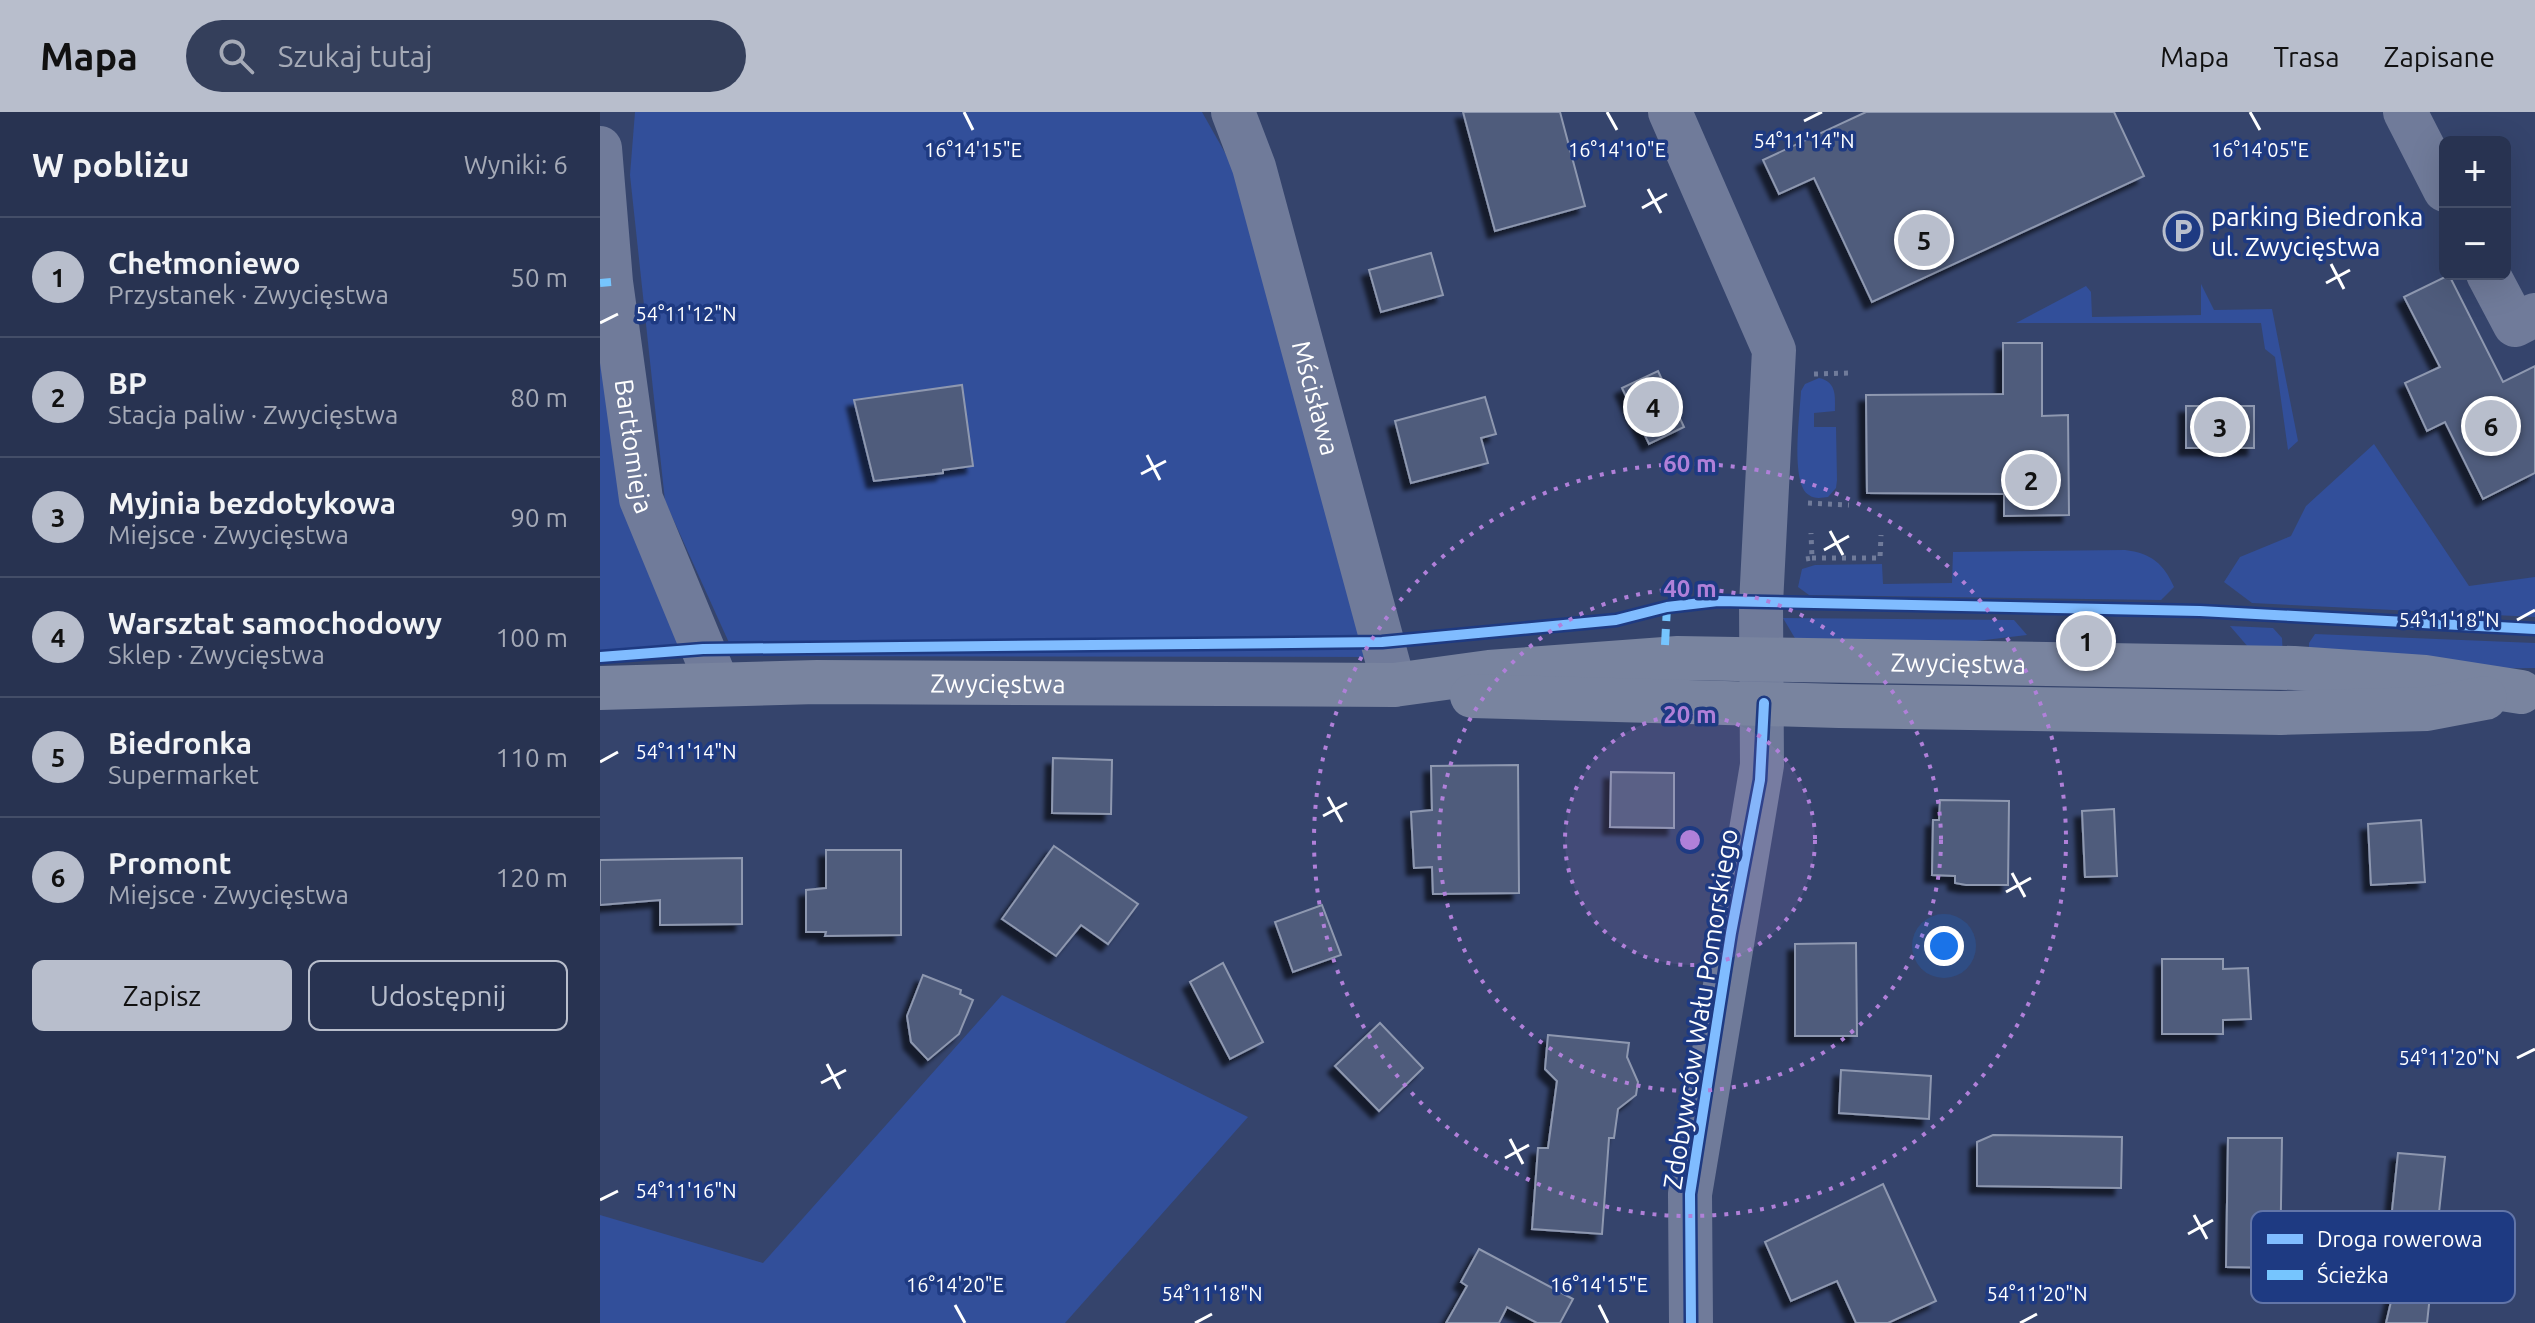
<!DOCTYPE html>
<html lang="pl">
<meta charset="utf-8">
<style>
:root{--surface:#283351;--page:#343f5b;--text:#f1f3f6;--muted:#a5aab7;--line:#444e68;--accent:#b8becc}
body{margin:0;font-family:Ubuntu,sans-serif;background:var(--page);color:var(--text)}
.controls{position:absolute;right:24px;top:24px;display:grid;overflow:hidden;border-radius:12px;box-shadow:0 8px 32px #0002}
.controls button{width:72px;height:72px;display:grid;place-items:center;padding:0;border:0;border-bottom:2px solid var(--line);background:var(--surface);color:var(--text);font:40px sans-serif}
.you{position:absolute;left:1344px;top:834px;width:28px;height:28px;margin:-20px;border:6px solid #fff;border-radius:50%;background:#1a73e8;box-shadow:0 0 0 12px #1a73e833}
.badge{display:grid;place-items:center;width:52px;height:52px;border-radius:50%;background:var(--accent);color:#111;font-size:26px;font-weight:700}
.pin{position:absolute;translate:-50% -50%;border:4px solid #fff;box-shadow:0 2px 8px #0006}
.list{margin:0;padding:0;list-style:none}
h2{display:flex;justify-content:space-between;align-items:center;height:104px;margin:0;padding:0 32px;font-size:34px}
h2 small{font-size:26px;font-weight:400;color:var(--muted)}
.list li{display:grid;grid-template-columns:52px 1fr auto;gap:24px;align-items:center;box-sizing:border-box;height:120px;padding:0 32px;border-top:2px solid var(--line)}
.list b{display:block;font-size:30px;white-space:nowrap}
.list p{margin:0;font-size:26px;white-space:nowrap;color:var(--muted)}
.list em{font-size:26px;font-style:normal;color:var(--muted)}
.actions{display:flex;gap:16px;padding:24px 32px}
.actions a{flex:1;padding:18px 0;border:2px solid var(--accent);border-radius:12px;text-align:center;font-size:28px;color:var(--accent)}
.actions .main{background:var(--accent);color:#111}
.icon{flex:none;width:44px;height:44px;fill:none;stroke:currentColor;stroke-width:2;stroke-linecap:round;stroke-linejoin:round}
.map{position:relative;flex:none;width:1935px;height:1211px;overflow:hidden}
header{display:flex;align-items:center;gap:48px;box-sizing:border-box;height:112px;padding:0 40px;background:var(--accent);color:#111}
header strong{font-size:38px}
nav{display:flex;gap:44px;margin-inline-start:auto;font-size:28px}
.search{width:560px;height:72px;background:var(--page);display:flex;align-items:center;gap:20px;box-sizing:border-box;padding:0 28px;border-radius:44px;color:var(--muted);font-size:30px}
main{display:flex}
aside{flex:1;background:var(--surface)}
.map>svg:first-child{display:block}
.green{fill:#324f9a}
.building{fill:#4f5b7b;stroke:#8e98b0;stroke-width:2;filter:url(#shadow)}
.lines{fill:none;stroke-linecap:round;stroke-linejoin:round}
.path{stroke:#707b9a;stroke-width:5;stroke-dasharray:4 6;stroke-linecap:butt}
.minor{stroke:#707b9a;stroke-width:44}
.major{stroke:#79849f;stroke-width:44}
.quiet{stroke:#76c5fe;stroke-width:8;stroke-dasharray:16 8;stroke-linecap:butt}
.cycleway-casing{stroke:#1e3a82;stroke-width:15}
.cycleway{stroke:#80bcff;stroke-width:10}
.ticks{fill:none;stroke:#fff;stroke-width:3}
.ring{fill:none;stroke:#b080d9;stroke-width:4;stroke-dasharray:4 8}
.labels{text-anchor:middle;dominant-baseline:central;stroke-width:7;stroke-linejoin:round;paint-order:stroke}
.poi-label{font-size:26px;fill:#fff;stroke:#1e3a82;text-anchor:start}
.street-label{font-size:26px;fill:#fff;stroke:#1e3a82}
.key{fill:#1e3a82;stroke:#6275a8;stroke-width:2}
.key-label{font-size:22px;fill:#fff}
.ticks-label{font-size:20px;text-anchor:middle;fill:#fff;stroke:#1e3a82;stroke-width:7;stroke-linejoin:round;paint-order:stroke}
.centre{fill:#b080d9;stroke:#1e3a82;stroke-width:4}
.ring-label{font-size:24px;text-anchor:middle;font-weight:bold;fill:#b080d9;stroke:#1e3a82;stroke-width:7;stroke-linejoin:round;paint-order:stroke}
</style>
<header>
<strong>Mapa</strong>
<div class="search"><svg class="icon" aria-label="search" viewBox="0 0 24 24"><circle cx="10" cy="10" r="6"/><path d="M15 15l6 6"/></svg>Szukaj tutaj</div>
<nav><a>Mapa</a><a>Trasa</a><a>Zapisane</a></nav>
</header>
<main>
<aside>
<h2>W pobliżu<small>Wyniki: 6</small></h2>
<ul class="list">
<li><span class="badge">1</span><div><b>Chełmoniewo</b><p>Przystanek · Zwycięstwa</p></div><em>50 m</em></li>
<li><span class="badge">2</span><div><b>BP</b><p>Stacja paliw · Zwycięstwa</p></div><em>80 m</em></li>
<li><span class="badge">3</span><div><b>Myjnia bezdotykowa</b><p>Miejsce · Zwycięstwa</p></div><em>90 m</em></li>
<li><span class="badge">4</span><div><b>Warsztat samochodowy</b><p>Sklep · Zwycięstwa</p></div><em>100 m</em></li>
<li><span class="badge">5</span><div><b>Biedronka</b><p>Supermarket</p></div><em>110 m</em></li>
<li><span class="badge">6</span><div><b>Promont</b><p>Miejsce · Zwycięstwa</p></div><em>120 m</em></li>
</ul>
<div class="actions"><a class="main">Zapisz</a><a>Udostępnij</a></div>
</aside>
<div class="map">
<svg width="1935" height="1211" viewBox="0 0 1935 1211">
<defs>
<filter id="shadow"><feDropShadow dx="-7" dy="7" stdDeviation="2" flood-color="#0009"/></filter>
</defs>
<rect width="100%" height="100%" fill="#35446c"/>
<!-- green -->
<g class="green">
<polygon points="35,0 602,0 633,55 769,545 135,544 65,389 30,63"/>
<polygon points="1601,172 1614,198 1672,197 1698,329 1688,338 1675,245 1665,237 1661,211 1416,211 1486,174 1491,180 1492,205 1601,203"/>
<polygon points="0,248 83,538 0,548"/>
<path d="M1219 266C1237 270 1235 284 1235 299L1214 301V315H1236L1237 368 1236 376 1228 385C1221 386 1214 387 1209 383 1190 372 1200 301 1201 279L1205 272Z"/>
<polygon points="1774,332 1869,474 1935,465 1935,505 1652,491 1624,470 1640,445 1691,424 1706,394"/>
<path d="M1525 438C1551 441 1564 452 1574 475L1561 488 1209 483 1198 475 1202 457 1215 453 1282 452 1283 472 1352 471 1353 440Z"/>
<polygon points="1183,506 1414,508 1427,523 1368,530 1196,528"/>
<polygon points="1630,514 1673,516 1682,526 1683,545 1649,536"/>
<polygon points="1715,522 1935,531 1935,556 1864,557 1709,546 1709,531"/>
<polygon points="402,883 648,1005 465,1211 0,1211 0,1103 163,1151"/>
</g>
<!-- building -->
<g class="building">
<polygon points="863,0 960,0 985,94 895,119"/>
<polygon points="1266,0 1514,0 1544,64 1272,190 1214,66 1179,82 1163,48"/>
<polygon points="831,141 843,183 781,200 769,158"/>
<polygon points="1849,163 1903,270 1935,254 1935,361 1883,387 1845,310 1827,319 1805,271 1840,255 1804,185"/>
<polygon points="1403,231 1442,231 1442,304 1468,303 1469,403 1404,404 1404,382 1267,381 1266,283 1403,282"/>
<polygon points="1058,259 1084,315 1049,332 1022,276"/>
<polygon points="362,273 373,354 343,358 343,361 274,369 254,288"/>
<polygon points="885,285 896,322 881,326 888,351 811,371 795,309"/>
<rect x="1586" y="294" width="68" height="42"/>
<polygon points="453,646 512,648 511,702 452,701"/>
<polygon points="918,653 919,781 833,782 832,755 814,756 811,700 832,698 831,654"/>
<polygon points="1011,660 1074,661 1074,716 1010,715"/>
<polygon points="1340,688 1409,689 1408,773 1366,773 1355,771 1355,764 1332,763 1333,708 1339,708"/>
<polygon points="1514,697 1517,764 1485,765 1482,699"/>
<polygon points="1821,708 1825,770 1771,773 1768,712"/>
<polygon points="454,734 538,792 508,832 481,813 456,844 402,807"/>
<polygon points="226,738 301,738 301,823 225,824 226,820 206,820 206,778 226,776"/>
<polygon points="142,746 142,812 60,813 60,788 0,793 0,748"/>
<polygon points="722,793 741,843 693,860 675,810"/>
<polygon points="1256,831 1257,924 1195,924 1195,832"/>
<polygon points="1562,847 1623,847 1623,857 1648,856 1651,907 1623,908 1623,922 1562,922"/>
<polygon points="623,851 663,930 630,947 590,870"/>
<polygon points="323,863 361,878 360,882 373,888 359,922 328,948 311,930 307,904"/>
<polygon points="780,911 823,956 779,999 735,954"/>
<polygon points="948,923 1029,931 1027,945 1038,970 1036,983 1018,997 1014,1026 1009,1026 1002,1122 932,1117 938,1036 948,1036 957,969 945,957"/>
<polygon points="1241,958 1331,964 1329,1007 1239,1001"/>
<polygon points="1393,1023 1522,1025 1521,1076 1377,1074 1377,1030"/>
<polygon points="1628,1026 1682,1026 1680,1156 1626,1155"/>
<polygon points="1798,1041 1845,1045 1827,1211 1786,1211 1805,1130 1789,1128"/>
<polygon points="1283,1072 1336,1189 1288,1211 1256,1211 1237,1169 1191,1189 1165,1130"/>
<polygon points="879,1137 973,1187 960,1211 937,1211 907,1195 899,1211 846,1211 867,1174 861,1170"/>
</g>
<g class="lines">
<!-- path -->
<g class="path">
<polyline points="1214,262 1249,261"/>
<polyline points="1208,391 1249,393"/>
<polyline points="1212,446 1280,446 1281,423"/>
<polyline points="1206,447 1212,446 1211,421"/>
</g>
<!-- minor -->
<g class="minor">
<path id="s1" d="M633 0 654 55 794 573"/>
<polyline points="1070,0 1174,238 1161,492 1162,653 1090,1082 1091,1211"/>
<polyline points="1805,0 1845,78"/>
<path id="s2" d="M0 36 11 170 41 387 117 571"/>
<polyline points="1888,162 1915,213 1935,203"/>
</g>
<!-- major -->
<g class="major">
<path id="s3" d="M0 576 217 570 794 573 889 560 1078 546 1694 556 1825 565 1921 580"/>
<polyline points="872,584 1239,594 1681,601 1827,597 1885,586"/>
</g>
<!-- quiet -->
<g class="quiet">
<polyline points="0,171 11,170"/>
<polyline points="1065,533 1067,495"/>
</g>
<defs>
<g id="cycleway">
<polyline points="0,545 103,537 782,530 1016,508 1067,495 1118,489 1600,499 1935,517"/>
<polyline points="1091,1211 1090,1082 1131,821 1160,668 1164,591"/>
</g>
</defs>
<!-- cycleway casing -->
<use href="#cycleway" class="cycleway-casing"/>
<!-- cycleway -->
<use href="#cycleway" class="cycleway"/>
</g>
<!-- ticks -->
<path class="ticks" d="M364 0 373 18M1007 0 1017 18M1650 0 1660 18M1204 9 1222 0M1048 77 1061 101M1042 96 1067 82M1731 152 1744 177M1726 171 1750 158M0 211 18 202M547 343 560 368M541 362 566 349M1230 419 1243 443M1224 438 1249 424M1917 508 1935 498M0 650 18 640M728 685 742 710M723 704 747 691M1412 761 1425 785M1406 780 1431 766M1917 946 1935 937M227 952 240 977M221 971 246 958M910 1027 923 1052M905 1046 929 1033M0 1088 18 1079M1594 1103 1607 1127M1588 1122 1613 1108M355 1193 365 1211M999 1193 1008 1211M595 1211 612 1202M1420 1211 1437 1202"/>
<!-- distance rings -->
<circle cx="1090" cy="728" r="125" fill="#b080d9" fill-opacity=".12"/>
<g class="ring">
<circle cx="1090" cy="728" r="125"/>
<circle cx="1090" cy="728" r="251"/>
<circle cx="1090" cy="728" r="376"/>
</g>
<!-- icons -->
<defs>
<symbol id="parking-ring" viewBox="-11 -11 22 22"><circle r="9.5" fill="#1e3a82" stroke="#b8becc" stroke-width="1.5"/><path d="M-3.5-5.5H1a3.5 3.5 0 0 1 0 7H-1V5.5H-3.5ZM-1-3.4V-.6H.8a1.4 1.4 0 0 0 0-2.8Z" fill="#b8becc"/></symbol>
</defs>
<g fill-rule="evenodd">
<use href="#parking-ring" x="1561" y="97" width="44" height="44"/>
</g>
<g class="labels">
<!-- poi labels -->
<g class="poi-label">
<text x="1611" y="104">parking Biedronka<tspan x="1611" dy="30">ul. Zwycięstwa</tspan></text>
</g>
<!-- street labels -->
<g class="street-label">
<text stroke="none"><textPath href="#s1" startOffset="298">Mścisława</textPath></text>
<text stroke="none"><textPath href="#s2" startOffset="300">Bartłomieja</textPath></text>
<text stroke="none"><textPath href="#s3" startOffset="1360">Zwycięstwa</textPath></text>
<text stroke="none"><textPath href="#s3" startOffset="398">Zwycięstwa</textPath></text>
<text transform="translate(1100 897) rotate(-81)">Zdobywców Wału Pomorskiego</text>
</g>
</g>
<!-- legend -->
<rect x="1651" y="1099" width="264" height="92" rx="12" class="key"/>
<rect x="1667" y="1122" width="36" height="10" fill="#80bcff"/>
<rect x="1667" y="1158" width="36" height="10" fill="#76c5fe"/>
<g class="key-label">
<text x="1717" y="1135">Droga rowerowa</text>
<text x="1717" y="1171">Ścieżka</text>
</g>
<g class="ticks-label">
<text x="1204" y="36">54°11'14"N</text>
<text x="1017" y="45">16°14'10"E</text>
<text x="1660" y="45">16°14'05"E</text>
<text x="373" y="45">16°14'15"E</text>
<text x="86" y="209">54°11'12"N</text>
<text x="1849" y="515">54°11'18"N</text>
<text x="86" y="647">54°11'14"N</text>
<text x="1849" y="953">54°11'20"N</text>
<text x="86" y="1086">54°11'16"N</text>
<text x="355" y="1180">16°14'20"E</text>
<text x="999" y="1180">16°14'15"E</text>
<text x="612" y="1189">54°11'18"N</text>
<text x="1437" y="1189">54°11'20"N</text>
</g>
<circle cx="1090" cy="728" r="12" class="centre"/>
<g class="ring-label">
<text x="1090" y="360">60 m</text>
<text x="1090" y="485">40 m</text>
<text x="1090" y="611">20 m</text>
</g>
</svg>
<div class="controls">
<button>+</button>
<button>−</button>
</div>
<div class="you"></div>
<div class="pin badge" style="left:1486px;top:529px">1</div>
<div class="pin badge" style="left:1431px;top:368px">2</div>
<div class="pin badge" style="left:1620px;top:315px">3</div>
<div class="pin badge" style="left:1053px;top:295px">4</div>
<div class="pin badge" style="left:1324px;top:128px">5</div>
<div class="pin badge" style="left:1891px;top:314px">6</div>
</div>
</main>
